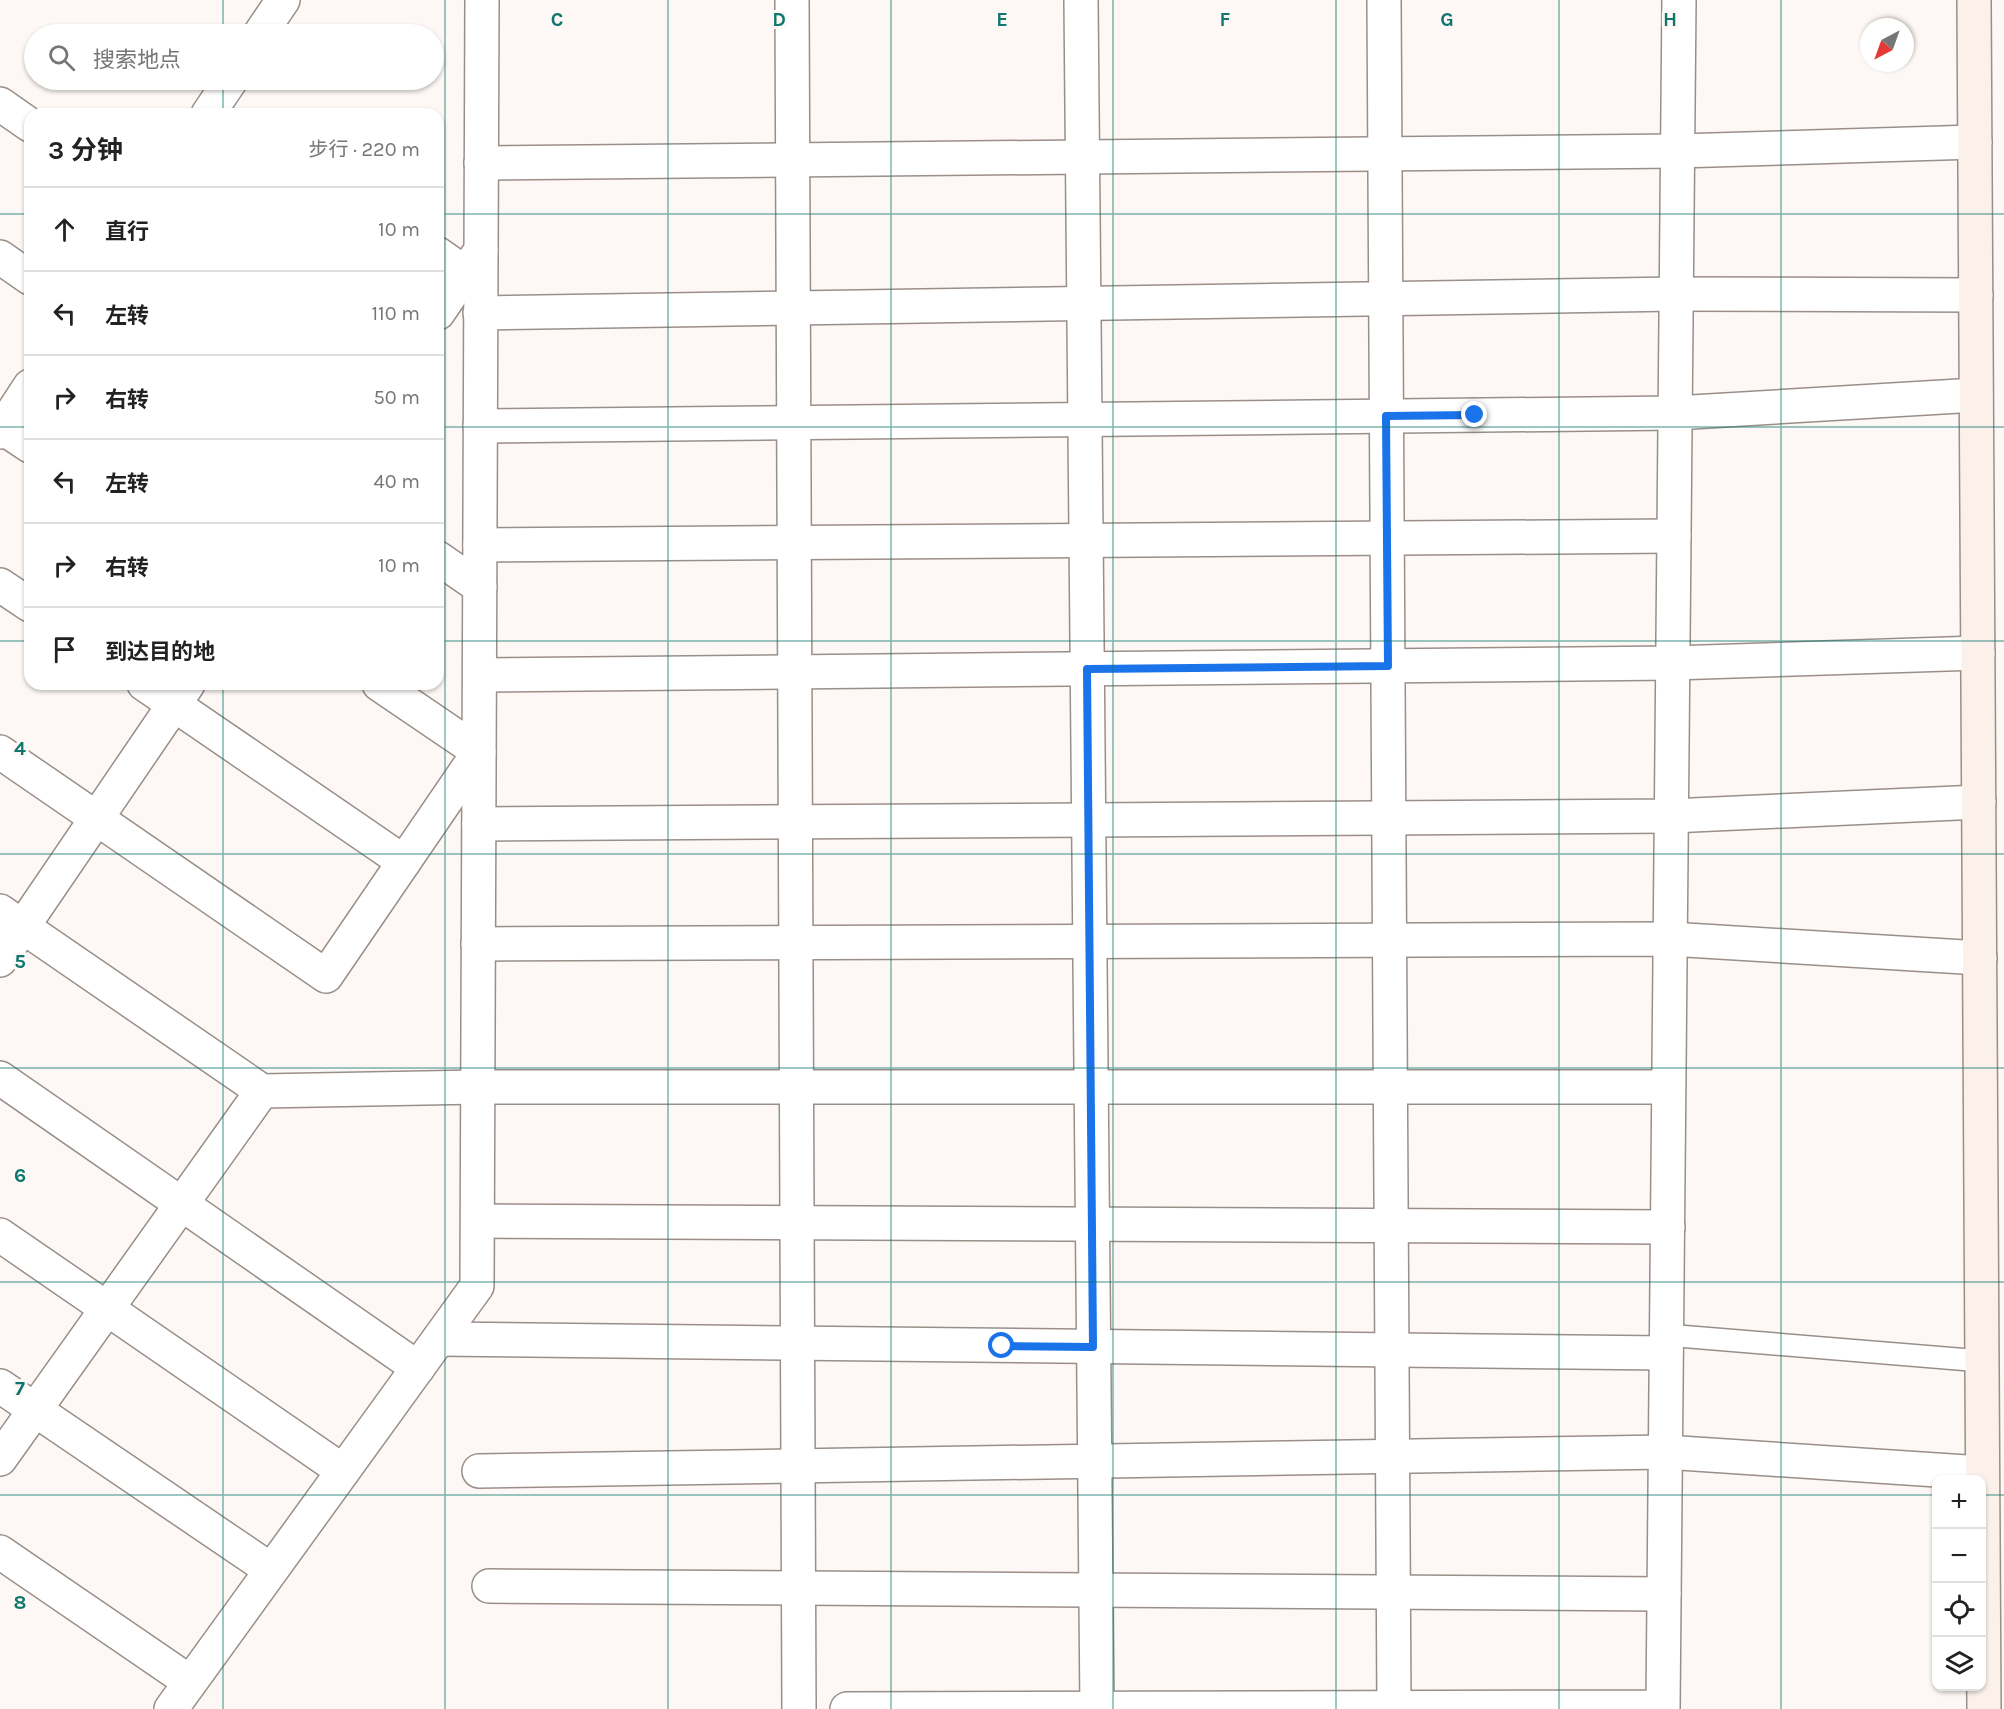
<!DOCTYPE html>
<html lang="zh">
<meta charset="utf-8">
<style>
:root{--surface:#fff;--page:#f2f2f2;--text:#222;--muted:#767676;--line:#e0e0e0}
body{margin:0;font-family:Karla,"Noto Sans SC",sans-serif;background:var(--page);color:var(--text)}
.controls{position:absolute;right:18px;bottom:18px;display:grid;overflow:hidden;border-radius:12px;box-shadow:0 2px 4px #0004}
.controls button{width:54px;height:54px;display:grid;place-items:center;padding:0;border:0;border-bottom:2px solid var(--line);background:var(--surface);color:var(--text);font:30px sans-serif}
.compass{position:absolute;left:1860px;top:18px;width:54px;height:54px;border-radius:50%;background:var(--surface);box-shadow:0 2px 4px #0004;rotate:221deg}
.stop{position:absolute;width:18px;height:18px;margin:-14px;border:4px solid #1a73e8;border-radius:50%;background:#fff}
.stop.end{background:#1a73e8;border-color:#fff;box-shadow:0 2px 6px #0008}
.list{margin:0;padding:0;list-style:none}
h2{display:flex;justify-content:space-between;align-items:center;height:78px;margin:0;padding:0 24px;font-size:26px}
h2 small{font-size:20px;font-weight:400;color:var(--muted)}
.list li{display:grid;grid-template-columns:39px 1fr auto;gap:18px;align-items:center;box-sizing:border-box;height:84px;padding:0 24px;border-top:2px solid var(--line)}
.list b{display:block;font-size:22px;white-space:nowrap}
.list em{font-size:20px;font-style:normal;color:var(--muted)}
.icon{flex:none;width:33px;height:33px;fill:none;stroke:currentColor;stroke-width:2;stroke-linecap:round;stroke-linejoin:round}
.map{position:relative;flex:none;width:2004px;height:1709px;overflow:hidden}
.search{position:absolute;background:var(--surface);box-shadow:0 2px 4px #0004;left:24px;top:24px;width:420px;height:66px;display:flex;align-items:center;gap:15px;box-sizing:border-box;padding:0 21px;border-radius:33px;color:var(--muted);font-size:22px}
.panel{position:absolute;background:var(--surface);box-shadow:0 2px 4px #0004;left:24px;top:108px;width:420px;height:582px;border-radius:18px}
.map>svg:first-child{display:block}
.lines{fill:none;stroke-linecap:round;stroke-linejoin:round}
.lane-casing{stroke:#9a8e88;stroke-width:24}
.street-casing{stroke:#9a8e88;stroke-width:36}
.secondary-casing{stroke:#9a8e88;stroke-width:36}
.lane{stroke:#fff;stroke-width:21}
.street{stroke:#fff;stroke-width:33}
.secondary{stroke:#fcf0eb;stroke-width:33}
.route{stroke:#1a73e8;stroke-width:8}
.grid{fill:none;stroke:#0f766e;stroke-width:1.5;stroke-opacity:0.55}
.grid-label{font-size:20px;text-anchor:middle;font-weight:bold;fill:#0f766e;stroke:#fdf8f5;stroke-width:6;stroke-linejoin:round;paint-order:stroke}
</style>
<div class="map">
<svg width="2004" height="1709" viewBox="0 0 2004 1709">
<rect width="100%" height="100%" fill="#fdf8f5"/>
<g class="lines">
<defs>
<polyline id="lane" points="1666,1335 1982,1361"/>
<g id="street">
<polyline points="792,0 799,1709"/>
<polyline points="1081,0 1097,1708"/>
<polyline points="1384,0 1394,1707"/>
<polyline points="260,34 283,0"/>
<polyline points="0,104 30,125"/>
<polyline points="208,114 231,80"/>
<polyline points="481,163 1678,151 1975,142"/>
<polyline points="438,254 465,273"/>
<polyline points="0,257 30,278"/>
<polyline points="438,313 481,250"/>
<polyline points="480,313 1676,294 1976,295"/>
<polyline points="0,426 30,446"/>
<polyline points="480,426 1675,413 1976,395"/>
<polyline points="0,432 30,386"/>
<polyline points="480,545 1674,536"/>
<polyline points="438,558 480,587"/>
<polyline points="0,585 30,605"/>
<polyline points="480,675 1673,663 1978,653"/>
<polyline points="144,684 404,862"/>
<polyline points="0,752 326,976 479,752 379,684"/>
<polyline points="479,824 1671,816 1979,802"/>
<polyline points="0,911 262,1091 478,1087 1668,1087"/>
<polyline points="478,944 1670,939 1980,958"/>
<polyline points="0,960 188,684"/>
<polyline points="0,1078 418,1368"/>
<polyline points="478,1221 1668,1227"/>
<polyline points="0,1235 343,1471"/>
<polyline points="439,1339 1666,1353"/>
<polyline points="0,1386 271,1570"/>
<polyline points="0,1459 262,1091"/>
<polyline points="479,1471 1665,1452 1982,1473"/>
<polyline points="0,1552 190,1682"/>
<polyline points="489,1586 1664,1594"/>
<polyline points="171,1709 477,1286 482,0"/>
<polyline points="847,1709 1663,1707 1679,0"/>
</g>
<polyline id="secondary" points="1974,0 1984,1709"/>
</defs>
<!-- lane casing -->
<use href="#lane" class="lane-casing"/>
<!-- street casing -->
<use href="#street" class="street-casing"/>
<!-- secondary casing -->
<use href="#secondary" class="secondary-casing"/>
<!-- lane -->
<use href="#lane" class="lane"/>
<!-- street -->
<use href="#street" class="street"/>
<!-- secondary -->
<use href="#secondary" class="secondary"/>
</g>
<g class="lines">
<!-- route -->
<polyline class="route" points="1002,1346 1093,1347 1087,669 1388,666 1386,416 1475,415"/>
</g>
<!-- grid -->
<path class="grid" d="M223 0V34M445 0V1709M668 0V1709M891 0V1709M1113 0V1709M1336 0V1709M1559 0V1709M1781 0V1709M223 80V114M0 214H30M438 214H2004M0 427H30M438 427H2004M0 641H30M438 641H2004M223 684V1709M0 854H2004M0 1068H2004M0 1282H2004M0 1495H1936M1982 1495H2004"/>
<g class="grid-label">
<text x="557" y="26">C</text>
<text x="779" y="26">D</text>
<text x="1002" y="26">E</text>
<text x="1225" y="26">F</text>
<text x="1447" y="26">G</text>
<text x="1670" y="26">H</text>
<text x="20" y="755">4</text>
<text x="20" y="968">5</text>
<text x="20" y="1182">6</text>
<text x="20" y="1395">7</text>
<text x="20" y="1609">8</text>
</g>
</svg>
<div class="controls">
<button>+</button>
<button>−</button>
<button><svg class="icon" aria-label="locate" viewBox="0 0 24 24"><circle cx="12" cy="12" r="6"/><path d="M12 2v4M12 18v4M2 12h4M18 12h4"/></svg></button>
<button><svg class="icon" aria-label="layers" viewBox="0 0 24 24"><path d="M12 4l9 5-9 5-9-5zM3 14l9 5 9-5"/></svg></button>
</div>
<svg class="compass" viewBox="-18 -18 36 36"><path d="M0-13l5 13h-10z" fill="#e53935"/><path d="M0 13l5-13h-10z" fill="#767676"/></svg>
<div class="stop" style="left:1002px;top:1346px"></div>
<div class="stop end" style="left:1475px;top:415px"></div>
<div class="search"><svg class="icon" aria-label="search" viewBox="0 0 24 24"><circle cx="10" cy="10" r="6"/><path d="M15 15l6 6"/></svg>搜索地点</div>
<section class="panel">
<h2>3 分钟<small>步行 · 220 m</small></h2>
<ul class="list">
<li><svg class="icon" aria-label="ahead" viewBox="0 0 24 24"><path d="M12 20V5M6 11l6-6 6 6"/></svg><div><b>直行</b></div><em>10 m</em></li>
<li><svg class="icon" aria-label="left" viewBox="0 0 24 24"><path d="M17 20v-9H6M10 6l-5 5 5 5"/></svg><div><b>左转</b></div><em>110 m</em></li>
<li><svg class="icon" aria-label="right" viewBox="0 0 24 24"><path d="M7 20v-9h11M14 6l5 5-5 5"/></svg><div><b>右转</b></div><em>50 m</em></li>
<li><svg class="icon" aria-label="left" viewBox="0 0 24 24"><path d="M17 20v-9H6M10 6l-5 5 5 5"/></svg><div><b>左转</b></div><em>40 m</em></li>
<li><svg class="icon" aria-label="right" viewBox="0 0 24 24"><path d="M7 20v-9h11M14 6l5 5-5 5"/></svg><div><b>右转</b></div><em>10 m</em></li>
<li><svg class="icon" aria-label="arrive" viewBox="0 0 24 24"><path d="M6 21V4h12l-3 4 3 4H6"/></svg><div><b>到达目的地</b></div></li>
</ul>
</section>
</div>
